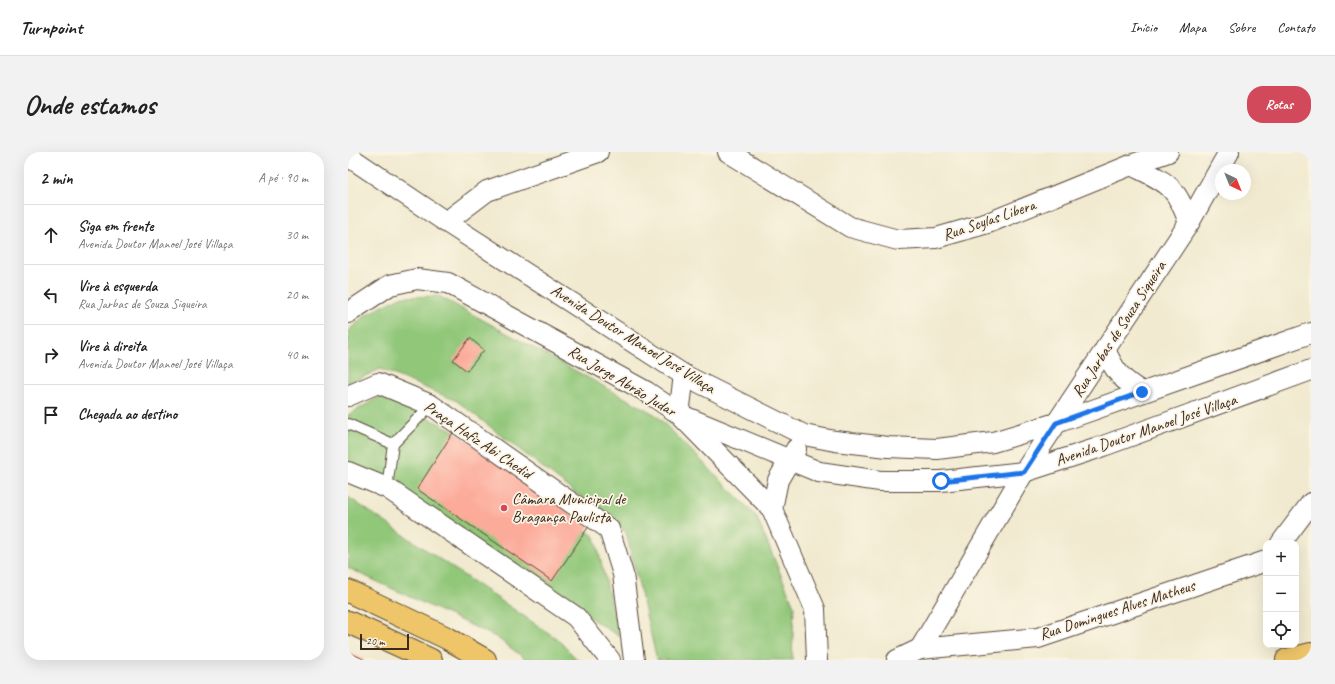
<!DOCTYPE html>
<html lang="pt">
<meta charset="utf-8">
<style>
:root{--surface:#fff;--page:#f2f2f2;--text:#222;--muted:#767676;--line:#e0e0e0;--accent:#d1495b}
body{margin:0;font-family:Caveat,sans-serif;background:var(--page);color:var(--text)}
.controls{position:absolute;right:12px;bottom:12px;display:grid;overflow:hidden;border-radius:8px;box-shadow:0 4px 16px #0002}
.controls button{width:36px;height:36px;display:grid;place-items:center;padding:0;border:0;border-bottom:1px solid var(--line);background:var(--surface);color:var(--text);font:20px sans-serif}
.compass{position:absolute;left:867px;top:12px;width:36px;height:36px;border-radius:50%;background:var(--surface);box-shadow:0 4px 16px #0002;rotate:137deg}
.scale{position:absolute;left:12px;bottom:10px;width:49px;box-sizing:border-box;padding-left:4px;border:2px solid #3b2a1e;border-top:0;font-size:11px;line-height:14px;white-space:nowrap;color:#3b2a1e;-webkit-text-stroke:3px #fcf5e5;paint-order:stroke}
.stop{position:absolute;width:12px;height:12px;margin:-9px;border:3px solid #1a73e8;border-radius:50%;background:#fff}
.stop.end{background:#1a73e8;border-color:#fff;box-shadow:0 1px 4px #0008}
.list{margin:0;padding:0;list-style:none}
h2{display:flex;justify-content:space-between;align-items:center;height:52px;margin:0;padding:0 16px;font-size:17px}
h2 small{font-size:13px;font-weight:400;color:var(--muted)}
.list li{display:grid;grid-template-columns:26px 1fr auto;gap:12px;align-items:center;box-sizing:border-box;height:60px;padding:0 16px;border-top:1px solid var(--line)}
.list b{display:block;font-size:15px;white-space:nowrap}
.list p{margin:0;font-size:13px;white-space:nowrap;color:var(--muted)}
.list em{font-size:13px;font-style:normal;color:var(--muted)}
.icon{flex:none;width:22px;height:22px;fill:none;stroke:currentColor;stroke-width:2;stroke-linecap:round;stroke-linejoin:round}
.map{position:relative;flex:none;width:963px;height:508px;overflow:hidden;border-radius:16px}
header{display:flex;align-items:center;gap:24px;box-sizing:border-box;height:56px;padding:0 20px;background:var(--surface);border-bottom:1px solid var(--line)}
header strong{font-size:19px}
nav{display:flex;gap:22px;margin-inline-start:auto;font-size:14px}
.intro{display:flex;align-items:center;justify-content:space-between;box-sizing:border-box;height:96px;padding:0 24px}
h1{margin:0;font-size:28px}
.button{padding:10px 18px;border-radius:16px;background:var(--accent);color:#fff;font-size:14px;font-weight:700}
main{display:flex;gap:24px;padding:0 24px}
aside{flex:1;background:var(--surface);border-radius:16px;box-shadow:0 4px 16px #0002}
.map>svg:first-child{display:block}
.green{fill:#91c779;stroke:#66784c}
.building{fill:#fcaa9a}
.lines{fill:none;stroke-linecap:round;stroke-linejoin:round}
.lane-casing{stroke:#564739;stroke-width:12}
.street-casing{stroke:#564739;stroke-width:22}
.primary-casing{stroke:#564739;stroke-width:24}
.lane{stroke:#fff;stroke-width:10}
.street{stroke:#fff;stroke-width:20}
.primary{stroke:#eec569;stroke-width:22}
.route{stroke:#1a73e8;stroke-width:5}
.poi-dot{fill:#d1495b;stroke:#fcf5e5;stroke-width:1.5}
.labels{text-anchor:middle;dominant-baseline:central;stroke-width:3.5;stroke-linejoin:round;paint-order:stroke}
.street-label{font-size:16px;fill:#3b2a1e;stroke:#fcf5e5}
.poi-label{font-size:16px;fill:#3b2a1e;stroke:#fcf5e5;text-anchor:start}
</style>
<header>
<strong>Turnpoint</strong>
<nav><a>Início</a><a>Mapa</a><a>Sobre</a><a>Contato</a></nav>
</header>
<div class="intro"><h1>Onde estamos</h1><a class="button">Rotas</a></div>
<main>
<aside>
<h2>2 min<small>A pé · 90 m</small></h2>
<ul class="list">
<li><svg class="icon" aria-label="ahead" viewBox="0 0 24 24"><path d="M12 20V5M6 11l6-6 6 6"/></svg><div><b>Siga em frente</b><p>Avenida Doutor Manoel José Villaça</p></div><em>30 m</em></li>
<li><svg class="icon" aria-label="left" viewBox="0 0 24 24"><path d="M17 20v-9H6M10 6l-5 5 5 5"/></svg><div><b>Vire à esquerda</b><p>Rua Jarbas de Souza Siqueira</p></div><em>20 m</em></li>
<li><svg class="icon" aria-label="right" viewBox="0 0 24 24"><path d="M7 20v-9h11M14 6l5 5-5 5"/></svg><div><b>Vire à direita</b><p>Avenida Doutor Manoel José Villaça</p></div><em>40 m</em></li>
<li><svg class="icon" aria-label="arrive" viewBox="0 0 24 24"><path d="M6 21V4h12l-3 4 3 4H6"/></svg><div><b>Chegada ao destino</b></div></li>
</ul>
</aside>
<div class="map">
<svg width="963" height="508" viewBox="0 0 963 508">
<rect width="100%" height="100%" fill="#fcf5e5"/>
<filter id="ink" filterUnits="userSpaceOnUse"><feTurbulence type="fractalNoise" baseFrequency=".025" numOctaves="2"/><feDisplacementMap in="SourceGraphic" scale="8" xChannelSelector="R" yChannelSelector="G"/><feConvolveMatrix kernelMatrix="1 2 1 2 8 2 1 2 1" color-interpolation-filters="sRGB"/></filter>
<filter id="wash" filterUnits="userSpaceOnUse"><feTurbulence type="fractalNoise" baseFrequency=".012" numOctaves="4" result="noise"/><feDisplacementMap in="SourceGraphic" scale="16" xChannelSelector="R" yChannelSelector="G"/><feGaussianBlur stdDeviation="0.9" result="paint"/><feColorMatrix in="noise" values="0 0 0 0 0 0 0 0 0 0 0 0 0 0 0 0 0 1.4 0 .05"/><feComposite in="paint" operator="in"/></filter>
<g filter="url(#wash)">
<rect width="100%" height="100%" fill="#f1ead0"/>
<!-- green -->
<g class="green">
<polygon points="91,144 308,263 408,364 446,454 444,508 309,508 278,380 109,249 32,217 0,232 0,179 18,163 52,145"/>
<polygon points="35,243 106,279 247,385 271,484 0,314 0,263"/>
<polygon points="0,345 208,486 230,508 179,508 148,485 0,416"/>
</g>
<g id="blocks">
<!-- building -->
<g class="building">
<polygon points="122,186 136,198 119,219 105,208"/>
<polygon points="106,279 241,374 204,429 69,337"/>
<polygon points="0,500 17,508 0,508"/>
</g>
</g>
</g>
<g filter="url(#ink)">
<use href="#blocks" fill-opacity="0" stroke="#564739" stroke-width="1"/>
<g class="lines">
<defs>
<g id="lane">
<polyline points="0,272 45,292"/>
<polyline points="39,336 45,292 83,253"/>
</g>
<g id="street">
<polyline points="380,0 502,75 550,88 588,86 640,71 783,13 820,0"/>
<polyline points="0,4 98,70 336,223 456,283 487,289 540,295 589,297 645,290 708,271 963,181"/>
<path d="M783 13C818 30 828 32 841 71"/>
<polyline points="98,70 139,39 250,0"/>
<polyline points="0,161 42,133 69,127 100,131 299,240 331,262 424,357 467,457 469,508"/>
<path d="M757 197C766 219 774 228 794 240"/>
<polyline points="0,244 30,231 83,253 261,377 275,422 286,508"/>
<polyline points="331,262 336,223"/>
<polyline points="338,265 471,320 532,329 593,329 676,320 747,297 963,218"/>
<polyline points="0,320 39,336 228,465 262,508"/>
<polyline points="424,357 430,328 448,297"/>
<polyline points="933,391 963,351"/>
<polyline points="572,497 676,320 841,71 881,0"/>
<polyline points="549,508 572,497 690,486 918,409"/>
</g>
<g id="primary">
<polyline points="0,439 99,486 137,508"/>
<polyline points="0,470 83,508"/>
<polyline points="939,508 963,502"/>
</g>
</defs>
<!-- lane casing -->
<use href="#lane" class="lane-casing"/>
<!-- street casing -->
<use href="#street" class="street-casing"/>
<!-- primary casing -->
<use href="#primary" class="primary-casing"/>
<!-- lane -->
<use href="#lane" class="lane"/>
<!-- street -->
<use href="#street" class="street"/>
<!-- primary -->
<use href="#primary" class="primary"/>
</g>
</g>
<g class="lines" filter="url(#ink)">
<!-- route -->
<polyline class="route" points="593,329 676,320 708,271 794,240"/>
</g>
<!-- markers -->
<circle class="poi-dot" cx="156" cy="356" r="4"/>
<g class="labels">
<!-- street labels -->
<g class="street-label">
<text transform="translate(641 68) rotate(-19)">Rua Scylas Libera</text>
<text transform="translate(771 177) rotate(-57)">Rua Jarbas de Souza Siqueira</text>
<text transform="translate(285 187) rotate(32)">Avenida Doutor Manoel José Villaça</text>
<text transform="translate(274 229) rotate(31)">Rua Jorge Abrão Judar</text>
<text transform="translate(798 278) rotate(-19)">Avenida Doutor Manoel José Villaça</text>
<text transform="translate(130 288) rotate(34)">Praça Hafiz Abi Chedid</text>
<text transform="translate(769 458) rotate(-18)">Rua Domingues Alves Matheus</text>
</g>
<!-- poi labels -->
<g class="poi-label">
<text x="164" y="347">Câmara Municipal de<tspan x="164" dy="18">Bragança Paulista</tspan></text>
</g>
</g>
</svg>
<div class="controls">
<button>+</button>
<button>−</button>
<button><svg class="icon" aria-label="locate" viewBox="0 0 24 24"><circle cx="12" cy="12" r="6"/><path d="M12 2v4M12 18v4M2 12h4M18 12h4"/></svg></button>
</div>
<svg class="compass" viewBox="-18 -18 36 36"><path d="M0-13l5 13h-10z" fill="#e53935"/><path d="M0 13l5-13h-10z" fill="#767676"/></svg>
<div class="scale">20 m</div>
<div class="stop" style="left:593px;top:329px"></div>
<div class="stop end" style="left:794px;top:240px"></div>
</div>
</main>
